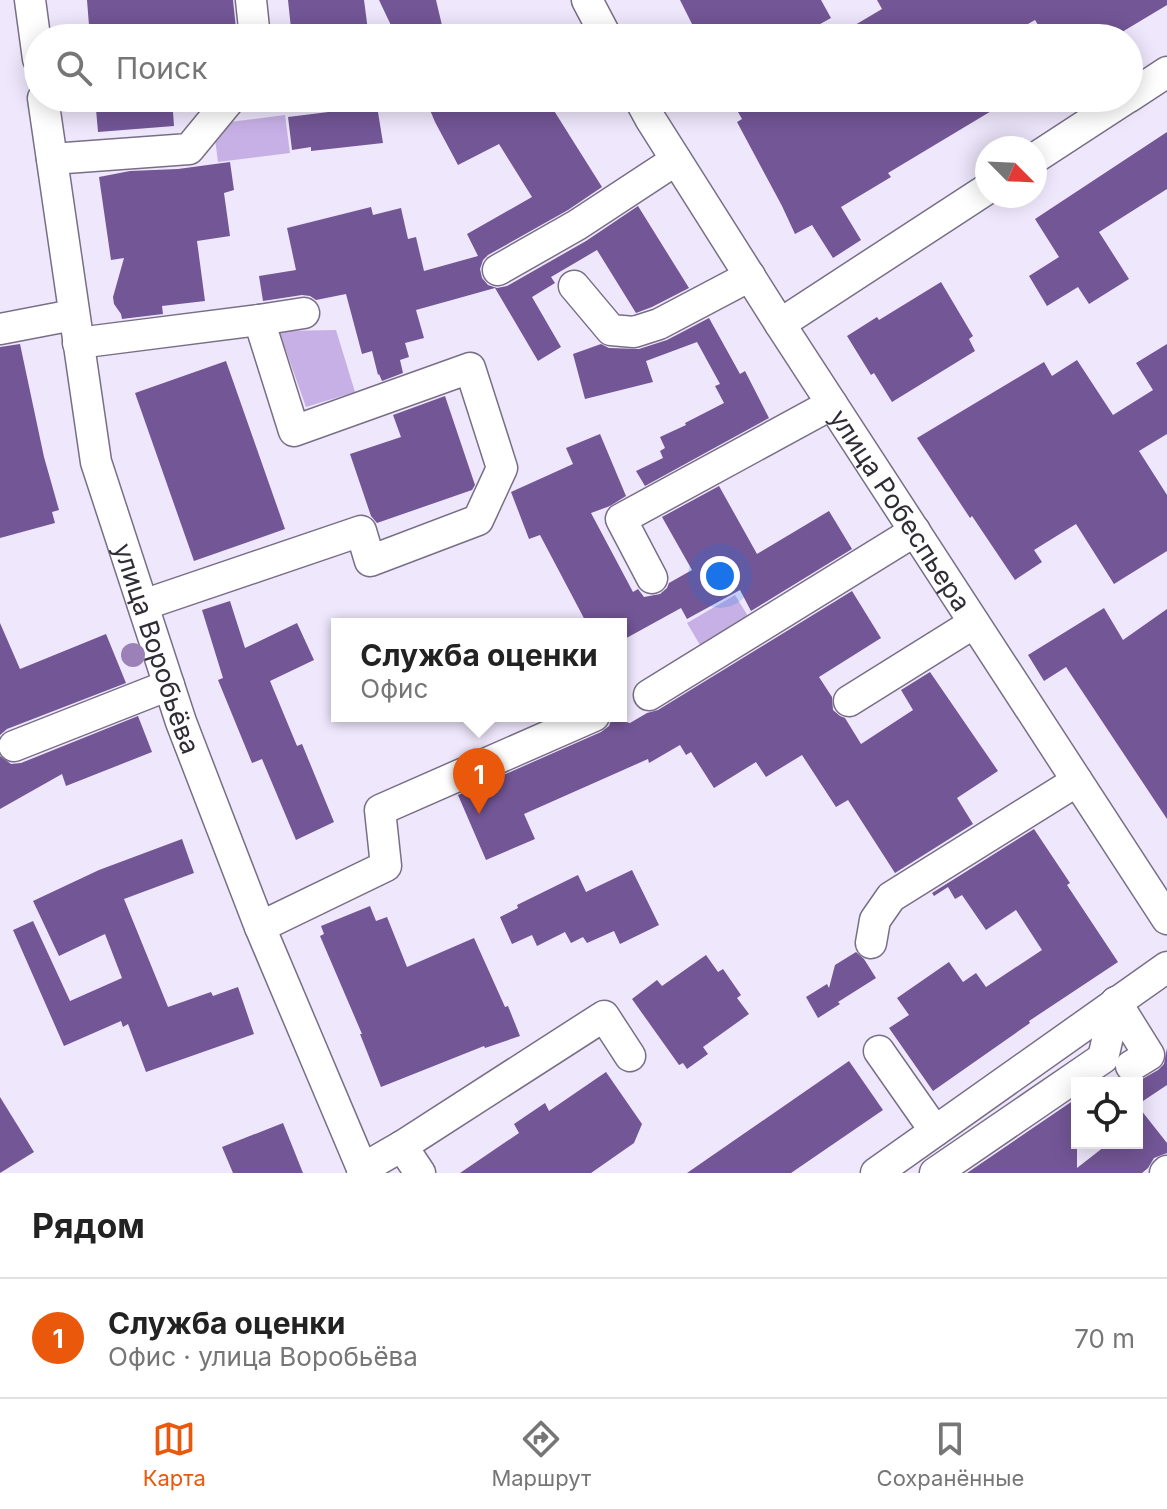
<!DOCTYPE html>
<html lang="ru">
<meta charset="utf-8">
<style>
:root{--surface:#fff;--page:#f2f2f2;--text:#222;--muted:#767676;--line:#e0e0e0;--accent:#ea580c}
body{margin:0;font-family:Inter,sans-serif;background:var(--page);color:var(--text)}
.controls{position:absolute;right:24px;bottom:24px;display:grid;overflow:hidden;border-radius:0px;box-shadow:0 4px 20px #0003}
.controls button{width:72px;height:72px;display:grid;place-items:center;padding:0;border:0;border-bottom:2px solid var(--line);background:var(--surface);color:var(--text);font:40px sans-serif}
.compass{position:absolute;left:975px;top:136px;width:72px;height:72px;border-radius:50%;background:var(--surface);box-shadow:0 4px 20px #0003;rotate:114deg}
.you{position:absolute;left:720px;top:576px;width:28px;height:28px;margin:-20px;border:6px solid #fff;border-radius:50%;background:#1a73e8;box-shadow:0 0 0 12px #1a73e833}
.badge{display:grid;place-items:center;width:52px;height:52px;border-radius:50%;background:var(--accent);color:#fff;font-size:26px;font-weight:700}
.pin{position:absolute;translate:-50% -66px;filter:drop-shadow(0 2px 4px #0008)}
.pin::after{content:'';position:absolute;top:42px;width:28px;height:24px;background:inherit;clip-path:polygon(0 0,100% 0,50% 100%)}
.popup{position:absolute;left:331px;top:618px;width:296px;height:104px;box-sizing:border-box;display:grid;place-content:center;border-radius:0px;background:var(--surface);filter:drop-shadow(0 2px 6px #0005);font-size:26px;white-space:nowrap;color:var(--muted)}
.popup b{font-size:30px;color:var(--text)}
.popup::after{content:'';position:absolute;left:50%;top:100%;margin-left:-16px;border:16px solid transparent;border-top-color:var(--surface)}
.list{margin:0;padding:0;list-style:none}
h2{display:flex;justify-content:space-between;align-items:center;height:104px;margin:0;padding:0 32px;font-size:34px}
h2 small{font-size:26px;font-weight:400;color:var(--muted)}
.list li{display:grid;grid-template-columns:52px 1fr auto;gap:24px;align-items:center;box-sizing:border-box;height:120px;padding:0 32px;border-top:2px solid var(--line)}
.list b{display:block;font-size:30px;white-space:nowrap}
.list p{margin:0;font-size:26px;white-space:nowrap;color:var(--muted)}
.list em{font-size:26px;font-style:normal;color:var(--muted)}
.icon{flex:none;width:44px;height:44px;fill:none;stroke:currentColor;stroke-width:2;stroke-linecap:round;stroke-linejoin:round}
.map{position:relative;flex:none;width:1167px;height:1173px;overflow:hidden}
.search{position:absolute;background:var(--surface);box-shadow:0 4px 20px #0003;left:24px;right:24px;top:24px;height:88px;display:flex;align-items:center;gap:20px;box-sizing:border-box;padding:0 28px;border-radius:44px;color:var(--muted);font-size:30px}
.sheet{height:224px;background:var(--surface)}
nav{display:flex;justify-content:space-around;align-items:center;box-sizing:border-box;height:112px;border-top:2px solid var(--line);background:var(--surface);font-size:22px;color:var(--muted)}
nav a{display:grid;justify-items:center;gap:4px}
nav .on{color:var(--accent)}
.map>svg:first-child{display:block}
.green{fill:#c7b0e6}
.building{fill:#735696}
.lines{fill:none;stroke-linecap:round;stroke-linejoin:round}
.minor-casing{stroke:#786f86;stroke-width:33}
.minor{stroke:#fff;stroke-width:30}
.tree{fill:#9b81b7}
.labels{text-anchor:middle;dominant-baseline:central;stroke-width:8;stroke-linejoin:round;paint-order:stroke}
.street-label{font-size:26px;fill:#302c35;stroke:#f9f7fc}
</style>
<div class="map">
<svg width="1167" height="1173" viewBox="0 0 1167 1173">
<rect width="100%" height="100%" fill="#efe7fc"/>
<!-- green -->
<g class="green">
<polygon points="285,115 290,153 218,162 213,124"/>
<polygon points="336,330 355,392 306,407 279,331"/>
<polygon points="735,595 751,621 708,645 700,645 687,623"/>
</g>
<!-- building -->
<g class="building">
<polygon points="87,0 233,0 237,38 90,38"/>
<polygon points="288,0 364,0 369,38 292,38"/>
<polygon points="379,0 436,0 445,38 397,38"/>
<polygon points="680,0 821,0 831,18 795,38 699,38"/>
<polygon points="877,0 1167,0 1167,5 1112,38 1046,38 1035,20 1003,38 833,38 882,9"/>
<polygon points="95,98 172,98 174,126 98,132"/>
<polygon points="425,98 546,98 602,187 568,210 488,255 483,260 480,269 482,278 488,285 497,288 507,286 586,241 638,206 689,288 652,307 636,313 597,250 551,277 555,283 532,297 561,347 538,361 495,288 416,310 424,338 405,343 409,357 400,360 403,373 382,381 379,374 378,375 372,351 362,354 346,294 316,300 310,296 302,295 263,301 259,276 296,270 287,228 371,207 373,215 401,208 408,239 416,237 424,271 478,256 467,234 532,197 499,144 458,165 435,122"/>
<polygon points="730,98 1013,98 888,173 891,177 841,207 861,240 833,258 812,225 795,234 782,206 737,122 742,119"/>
<polygon points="377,106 383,143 311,151 311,147 292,150 288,117"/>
<polygon points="1167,132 1167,189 1099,232 1129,279 1089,304 1078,287 1047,306 1029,276 1059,257 1035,219"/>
<polygon points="230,162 234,190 224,193 230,236 197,241 205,301 162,306 163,314 122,319 121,314 114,304 113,297 124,258 111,260 99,177 130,171 178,169"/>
<polygon points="941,282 973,336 969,339 975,351 892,402 874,373 871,375 847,336 877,317 879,320"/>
<polygon points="709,318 740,374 745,371 769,418 645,486 636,471 663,458 660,451 665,448 660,437 686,425 685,423 724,403 715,386 720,384 697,342 646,361 653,382 585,399 573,354 601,344 609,348 639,349 667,340"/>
<polygon points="20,344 44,457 59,510 52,512 55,523 0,538 0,347"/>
<polygon points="1167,344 1167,434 1139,451 1167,495 1167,551 1114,584 1076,524 1034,550 1042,562 1015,580 972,516 970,518 917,438 1044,362 1052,376 1077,360 1113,415 1153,390 1136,363"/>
<polygon points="226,361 285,529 194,561 135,393"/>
<polygon points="445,396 475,485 472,490 377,523 371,516 350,454 401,437 393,415"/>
<polygon points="600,434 626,496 610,506 591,513 633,592 638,589 644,597 660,594 667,588 669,583 692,570 662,517 719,486 757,554 829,511 852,549 751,611 740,590 687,619 681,608 621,641 621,624 587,624 540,535 529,539 511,492 573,464 566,448"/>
<polygon points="852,591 881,638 819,677 832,697 833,710 840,716 845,718 861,744 913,710 901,690 930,672 998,771 957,798 973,824 895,873 848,800 836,807 802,755 766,777 756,762 714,788 691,752 686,755 680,745 649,763 648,759 524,814 535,839 486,860 458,795 601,732 609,726 612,718 630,723 647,713 658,710"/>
<polygon points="230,601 245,648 297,623 314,660 270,681 297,746 302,744 334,822 296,840 262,759 252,763 218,680 223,678 202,610"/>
<polygon points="1104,608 1123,640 1167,609 1167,819 1066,667 1044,681 1028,655"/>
<polygon points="0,623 20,669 106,634 126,683 7,729 0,735"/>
<polygon points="138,716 152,752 66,786 62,774 0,809 0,756 11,764 21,763"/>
<polygon points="1034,829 1070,883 1067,885 1118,962 1029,1021 1030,1023 933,1091 889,1028 909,1015 897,998 949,962 963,982 976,973 986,987 1042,950 1016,910 986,930 962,895 955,899 948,887 934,896 932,893"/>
<polygon points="182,839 194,873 124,899 168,1007 211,992 213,996 238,987 254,1034 146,1072 128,1024 123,1027 121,1021 64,1046 13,930 33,921 70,1001 122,978 105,934 59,956 33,901 99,870"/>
<polygon points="632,870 659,925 620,944 614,931 587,943 583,937 571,943 565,932 537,946 532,935 512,944 500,917 518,908 517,905 578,875 586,892"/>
<polygon points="370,906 376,921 387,917 407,967 474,938 505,1007 508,1006 520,1036 485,1048 484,1046 381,1087 360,1034 362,1034 320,936 324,934 321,926"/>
<polygon points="856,952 864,959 876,978 838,1002 840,1004 818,1018 806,997 827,984 829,988 835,965"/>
<polygon points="706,955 718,972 723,969 741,995 737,998 749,1014 703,1047 708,1054 687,1069 683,1063 679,1065 632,999 657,980 662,986"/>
<polygon points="1167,1048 1167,1085 1137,1105 1137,1082 1158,1070 1164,1064"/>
<polygon points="849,1061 883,1110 791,1173 687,1173"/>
<polygon points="606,1072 642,1124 634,1143 591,1173 460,1173 519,1133 514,1124 545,1103 549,1111"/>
<polygon points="0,1097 34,1152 0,1173"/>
<polygon points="1077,1098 1077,1168 1109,1143 1137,1143 1137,1105 1167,1143 1167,1153 1154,1158 1148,1168 1142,1173 967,1173"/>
<polygon points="283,1123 303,1173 233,1173 222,1147"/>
</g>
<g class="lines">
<defs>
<g id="minor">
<polyline points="30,0 38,59"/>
<polyline points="251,0 255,38"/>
<polyline points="587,0 607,38"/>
<polyline points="1129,97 1167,72"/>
<path id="s1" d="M43 98 96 462 181 722 260 927 364 1173"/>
<path id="s2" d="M639 98 651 120 780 324 1167 919"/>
<polyline points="1035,158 1127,98"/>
<polyline points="52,159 189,149 231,98"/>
<polyline points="498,270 577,225 676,160"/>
<polyline points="574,286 611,330 634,332 659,324 750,276"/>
<polyline points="780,324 987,189"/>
<polyline points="0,329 73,315"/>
<polyline points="78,343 259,320 304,313"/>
<polyline points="652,578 621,519 832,404"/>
<polyline points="143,605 361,531 370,561 478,520 502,468 470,368 294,431 259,320"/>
<polyline points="649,695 915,531"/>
<polyline points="849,701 974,623"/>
<polyline points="14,746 169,685"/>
<polyline points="260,927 386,866 380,810 594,716"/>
<polyline points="871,943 875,920 891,897 1077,781"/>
<polyline points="1116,1002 1149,1055 1131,1066"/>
<polyline points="879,1051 935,1131"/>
<polyline points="402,1146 420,1173"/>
<polyline points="362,1169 402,1146 604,1016 630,1056"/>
<polyline points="876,1173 1167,967"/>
<polyline points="935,1173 1103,1058 1116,1002"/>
<polyline points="1165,1173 1167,1171"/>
</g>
</defs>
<!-- minor casing -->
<use href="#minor" class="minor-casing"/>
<!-- minor -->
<use href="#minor" class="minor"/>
</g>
<!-- trees -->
<circle class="tree" cx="133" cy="655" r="12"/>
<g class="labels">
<!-- street labels -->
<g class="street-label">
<text stroke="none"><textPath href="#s2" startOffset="488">улица Робеспьера</textPath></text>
<text stroke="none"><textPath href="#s1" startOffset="564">улица Воробьёва</textPath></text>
</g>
</g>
</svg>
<div class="controls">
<button><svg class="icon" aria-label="locate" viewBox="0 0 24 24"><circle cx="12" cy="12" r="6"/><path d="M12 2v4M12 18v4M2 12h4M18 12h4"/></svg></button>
</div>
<svg class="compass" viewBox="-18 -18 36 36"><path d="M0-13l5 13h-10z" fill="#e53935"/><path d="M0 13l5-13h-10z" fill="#767676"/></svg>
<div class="you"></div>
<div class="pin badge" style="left:479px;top:814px">1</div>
<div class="popup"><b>Служба оценки</b>Офис</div>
<div class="search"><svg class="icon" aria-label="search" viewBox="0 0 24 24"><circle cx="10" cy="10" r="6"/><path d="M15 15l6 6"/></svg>Поиск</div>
</div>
<section class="sheet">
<h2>Рядом<small></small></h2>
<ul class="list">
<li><span class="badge">1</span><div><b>Служба оценки</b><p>Офис · улица Воробьёва</p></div><em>70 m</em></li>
</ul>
</section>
<nav>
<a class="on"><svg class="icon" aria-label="map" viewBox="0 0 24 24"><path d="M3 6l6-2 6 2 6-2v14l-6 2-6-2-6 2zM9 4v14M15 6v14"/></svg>Карта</a>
<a><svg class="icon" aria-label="directions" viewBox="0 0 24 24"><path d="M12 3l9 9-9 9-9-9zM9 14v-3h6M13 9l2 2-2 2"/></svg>Маршрут</a>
<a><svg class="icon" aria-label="saved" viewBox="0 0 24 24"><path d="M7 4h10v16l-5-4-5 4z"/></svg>Сохранённые</a>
</nav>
